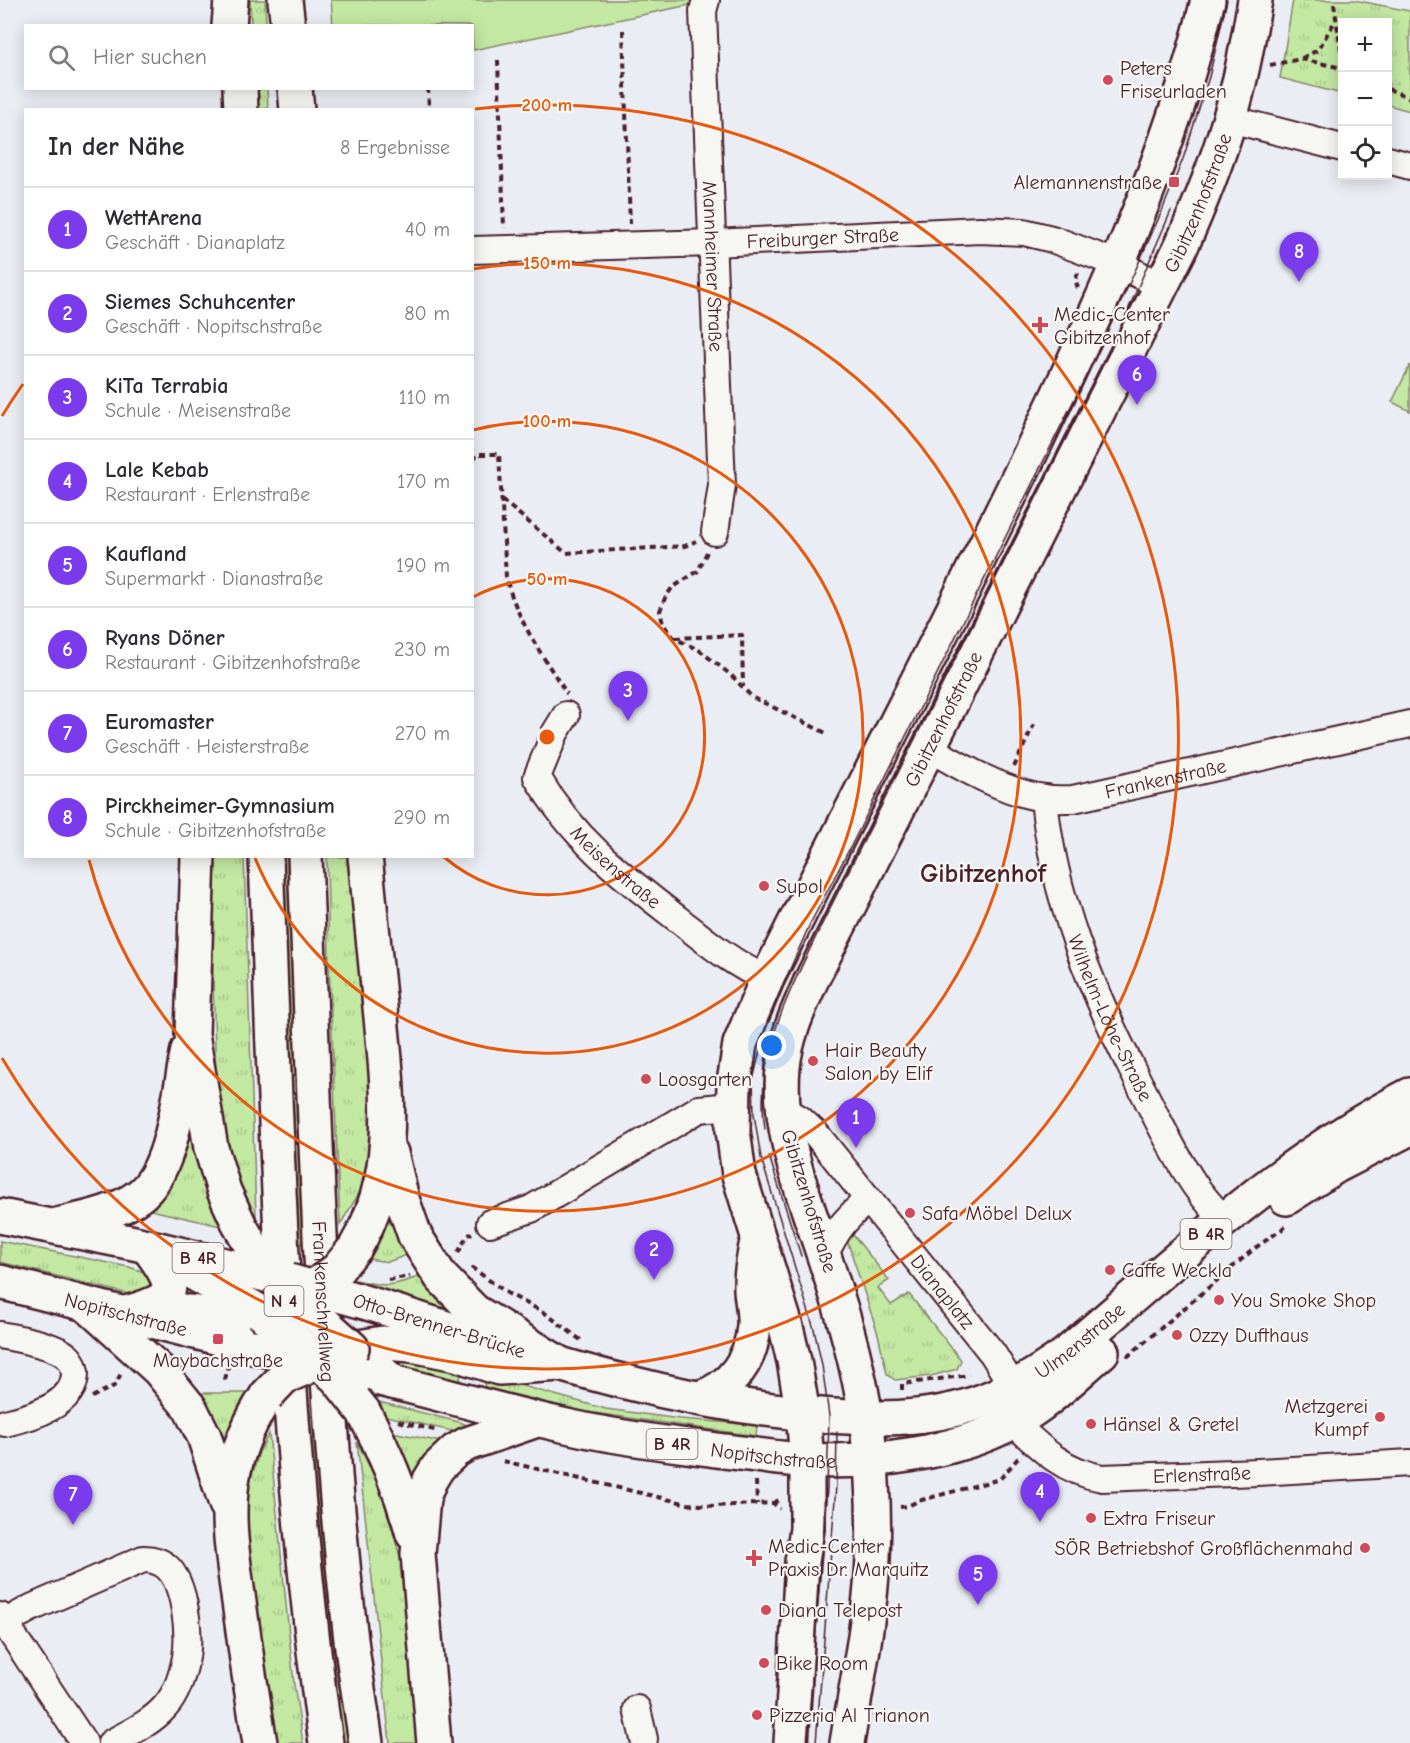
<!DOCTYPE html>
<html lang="de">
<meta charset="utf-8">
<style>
:root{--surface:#fff;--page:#f7f7f7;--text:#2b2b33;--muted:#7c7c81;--line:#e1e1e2;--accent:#7c3aed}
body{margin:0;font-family:"Comic Neue",sans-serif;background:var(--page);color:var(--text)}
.controls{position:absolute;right:18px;top:18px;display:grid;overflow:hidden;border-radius:0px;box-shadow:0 3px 15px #0003}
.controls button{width:54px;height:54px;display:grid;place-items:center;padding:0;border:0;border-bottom:2px solid var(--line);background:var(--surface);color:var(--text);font:30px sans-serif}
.you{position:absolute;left:772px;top:1046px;width:21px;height:21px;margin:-15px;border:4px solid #fff;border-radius:50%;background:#1a73e8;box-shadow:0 0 0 9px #1a73e833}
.badge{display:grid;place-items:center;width:39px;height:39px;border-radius:50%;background:var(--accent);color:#fff;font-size:20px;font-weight:700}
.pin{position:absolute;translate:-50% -50px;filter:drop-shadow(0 2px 3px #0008)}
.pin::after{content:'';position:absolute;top:32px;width:21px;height:18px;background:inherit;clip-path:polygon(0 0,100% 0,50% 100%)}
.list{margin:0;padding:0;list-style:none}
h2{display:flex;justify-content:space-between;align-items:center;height:78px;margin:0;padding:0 24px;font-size:26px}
h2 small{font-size:20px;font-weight:400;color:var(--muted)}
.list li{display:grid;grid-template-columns:39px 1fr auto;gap:18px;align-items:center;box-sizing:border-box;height:84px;padding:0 24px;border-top:2px solid var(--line)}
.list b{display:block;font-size:22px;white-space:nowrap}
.list p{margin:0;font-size:20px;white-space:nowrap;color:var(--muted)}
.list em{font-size:20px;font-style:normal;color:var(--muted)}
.icon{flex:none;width:33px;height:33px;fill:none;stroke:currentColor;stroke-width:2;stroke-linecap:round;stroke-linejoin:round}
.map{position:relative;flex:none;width:1410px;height:1743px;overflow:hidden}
.search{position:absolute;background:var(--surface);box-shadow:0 3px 15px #0003;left:24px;top:24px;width:450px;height:66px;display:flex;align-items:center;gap:15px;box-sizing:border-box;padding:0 21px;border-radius:0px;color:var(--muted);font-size:22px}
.panel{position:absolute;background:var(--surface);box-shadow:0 3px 15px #0003;left:24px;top:108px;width:450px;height:750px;border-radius:0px}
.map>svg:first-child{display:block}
.grass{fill:url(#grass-tufts);stroke:#868466;stroke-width:1.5}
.garden{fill:#c2e8a2;stroke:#868466;stroke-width:1.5}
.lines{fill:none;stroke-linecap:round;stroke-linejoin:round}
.minor-casing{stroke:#4a1f2b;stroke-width:30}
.major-casing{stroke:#4a1f2b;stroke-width:38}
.highway-casing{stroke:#4a1f2b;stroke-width:38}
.path{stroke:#4a1f2b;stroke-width:4;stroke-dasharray:6 4.5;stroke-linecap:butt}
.minor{stroke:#f6f6f2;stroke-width:26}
.major{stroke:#f6f6f2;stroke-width:33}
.highway{stroke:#f6f6f2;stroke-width:33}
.tram{stroke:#4a1f2b;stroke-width:1.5}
.major-bridge-casing{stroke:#4a1f2b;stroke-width:38;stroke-linecap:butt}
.highway-bridge-casing{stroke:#4a1f2b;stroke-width:38;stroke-linecap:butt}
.major-bridge{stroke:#f6f6f2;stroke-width:33}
.highway-bridge{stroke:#f6f6f2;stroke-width:33}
.ring{fill:none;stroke:#e8590c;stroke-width:3}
.poi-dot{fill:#d1495b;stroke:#f6f6f2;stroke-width:2}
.labels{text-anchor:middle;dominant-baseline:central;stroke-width:4.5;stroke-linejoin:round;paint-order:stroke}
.shield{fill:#f6f6f2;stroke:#7e6067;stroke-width:1.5}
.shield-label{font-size:18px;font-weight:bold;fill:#4a1f2b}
.poi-label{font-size:20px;fill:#4a1f2b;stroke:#f6f6f2;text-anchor:start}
.street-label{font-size:20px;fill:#4a1f2b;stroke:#f6f6f2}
.district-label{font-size:26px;font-weight:bold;fill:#4a1f2b;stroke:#f6f6f2}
.centre{fill:#e8590c;stroke:#f6f6f2;stroke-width:3}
.ring-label{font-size:18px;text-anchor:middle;font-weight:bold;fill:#e8590c;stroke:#f6f6f2;stroke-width:4.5;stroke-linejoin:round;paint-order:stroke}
</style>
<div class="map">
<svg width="1410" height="1743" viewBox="0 0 1410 1743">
<defs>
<pattern id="grass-tufts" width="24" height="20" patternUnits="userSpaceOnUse" patternTransform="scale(1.5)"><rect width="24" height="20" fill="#c2e8a2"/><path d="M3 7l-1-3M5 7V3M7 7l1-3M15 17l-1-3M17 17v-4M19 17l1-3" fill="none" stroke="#a8c78c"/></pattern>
</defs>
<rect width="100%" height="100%" fill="#eaeef4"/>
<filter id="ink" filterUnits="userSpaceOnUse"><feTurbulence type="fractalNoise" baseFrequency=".0167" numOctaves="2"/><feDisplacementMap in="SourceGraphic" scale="12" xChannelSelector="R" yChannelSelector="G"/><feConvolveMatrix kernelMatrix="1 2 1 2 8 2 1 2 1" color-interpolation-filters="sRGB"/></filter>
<g filter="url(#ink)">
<!-- grass -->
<g class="grass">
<polygon points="250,0 265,0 266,25 251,25"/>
<polygon points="1293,0 1354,0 1410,11 1410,111 1388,105 1388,22 1342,22 1342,94 1280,78"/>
<polygon points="253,89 267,89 268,109 253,109"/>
<path d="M213 857H244L256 1216C217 1159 216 1083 214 1017 212 963 213 910 213 857Z"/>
<polygon points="278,857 293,857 307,1243 293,1244"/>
<polygon points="327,857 355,857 376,1118 365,1198 358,1195 340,1225 329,965"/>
<polygon points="188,1131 191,1131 193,1135 216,1214 225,1227 142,1208"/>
<polygon points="388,1203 409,1254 388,1262 361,1258"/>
<polygon points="850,1231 889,1280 878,1288 891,1305 909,1294 961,1360 957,1369 931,1376 895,1380 887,1374 878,1334 846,1237"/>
<polygon points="0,1241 129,1267 153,1275 160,1286 133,1295 0,1262"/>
<path d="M424 1275 458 1314 356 1288V1280C389 1288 392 1286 424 1275Z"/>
<polygon points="389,1355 462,1368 459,1384 423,1376 388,1359"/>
<polygon points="490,1377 606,1409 680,1419 757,1425 756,1436 587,1412 490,1393 486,1389 484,1384"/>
<polygon points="187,1393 252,1393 227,1453"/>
<polygon points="375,1401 459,1422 470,1426 456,1432 377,1414"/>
<polygon points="303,1405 317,1405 353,1743 340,1743"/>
<polygon points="387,1431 447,1443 415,1482 410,1482"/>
<polygon points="269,1434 294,1684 303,1743 270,1743 252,1618 244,1503 259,1452"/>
<polygon points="357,1442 380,1488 403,1567 422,1743 390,1743"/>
</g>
<!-- garden -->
<g class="garden">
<polygon points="331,0 697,0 694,4 473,50 472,26 333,25"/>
<polygon points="1410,365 1410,411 1392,402"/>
</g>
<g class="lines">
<defs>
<g id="minor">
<path id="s1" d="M706 0 703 11 722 485 715 532"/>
<polyline points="1230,119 1342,148"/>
<polyline points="1388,160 1410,166"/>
<path id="s2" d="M472 250 713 243 980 230 1024 232 1052 239 1118 264 1162 286"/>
<path id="s3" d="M566 715 555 733 537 777C574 840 622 876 679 920 707 942 733 964 767 979"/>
<path id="s4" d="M929 748C961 767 1008 794 1045 798 1054 800 1064 799 1073 799L1410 724"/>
<path id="s5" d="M1044 798C1053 898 1092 991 1137 1079 1155 1114 1172 1151 1194 1184 1202 1196 1213 1208 1223 1219"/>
<path id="s6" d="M783 1109 800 1119 816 1134 993 1354 1013 1387"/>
<polyline points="490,1223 531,1209 699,1109 732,1106"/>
<path d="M824 1256C838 1227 845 1220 868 1199"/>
<path d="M0 1335C18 1339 54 1344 67 1356 72 1360 74 1366 75 1372 76 1405 31 1417 5 1423"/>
<path id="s7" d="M1013 1422C1041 1449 1063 1471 1102 1478L1258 1472 1410 1463"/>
<polyline points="0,1616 84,1743"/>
<path d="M4 1623 31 1608 143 1559C153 1559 161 1561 168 1568 185 1585 190 1633 186 1657 183 1673 177 1694 165 1707 151 1723 129 1733 111 1743"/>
<polyline points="637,1709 644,1739"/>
</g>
<g id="major">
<polyline points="1286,1198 1336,1166 1410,1128"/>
<polyline points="0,1216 134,1243 278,1278"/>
<path id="s8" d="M0 1282 254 1347"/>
<path id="s9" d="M357 1300C447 1326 535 1360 626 1382 680 1396 735 1406 790 1412 846 1418 902 1423 957 1409 997 1399 1033 1378 1066 1354 1176 1261 1280 1162 1410 1095"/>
<path d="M123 1314C176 1299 182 1292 147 1246"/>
<path id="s10" d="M364 1375C435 1392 505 1413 576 1428 624 1439 674 1444 724 1451 751 1454 778 1459 805 1460 872 1464 953 1454 1013 1422 1046 1405 1074 1376 1102 1352"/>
<path d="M699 1398C732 1388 752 1359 754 1325 755 1310 750 1296 751 1283 751 1270 754 1258 756 1246"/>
<path d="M791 1743 802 1562 807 1529V1460L803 1414 794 1361 785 1323 739 1175 733 1130 734 1083 740 1044 767 979C854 803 946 629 1031 452 1101 306 1170 158 1208 0"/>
<path id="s11" d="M847 1743C857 1682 870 1620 873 1559 875 1512 872 1465 866 1418 858 1363 842 1309 824 1256 804 1195 777 1132 783 1067 786 1036 799 1008 811 981L1180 249C1199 207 1216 165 1229 121 1241 81 1248 41 1255 0"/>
</g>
<g id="highway">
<polyline points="285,0 288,26"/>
<polyline points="229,26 231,0"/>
<polyline points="240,88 241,110"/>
<polyline points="295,88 297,110"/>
<polyline points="198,856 192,1034 211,1148 224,1191 240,1226 252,1247 278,1278"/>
<path d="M266 856C277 1153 284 1449 326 1743"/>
<path id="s12" d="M305 856C315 1115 321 1374 350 1631 354 1668 361 1706 366 1743"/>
<polyline points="391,1153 402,1199 415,1236 441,1277 474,1311 560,1364"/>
<path d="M53 1226C82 1219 115 1214 139 1196 174 1170 179 1090 188 1050"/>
<polyline points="147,1246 260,1312"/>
<path d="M355 1248C400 1173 388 1090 380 1007 375 957 370 907 365 856"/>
<polyline points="86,1304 159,1370 190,1408 204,1436 226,1504"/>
<polyline points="146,1320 188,1312 231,1317 260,1312"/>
<polyline points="352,1348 383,1343 412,1345 456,1354 499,1368 560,1364"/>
<polyline points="352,1348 393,1382"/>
<path d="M363 1411C385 1451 401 1490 413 1534"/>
<path d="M260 1743C252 1696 245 1649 239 1602 233 1559 225 1513 234 1470 240 1443 252 1418 267 1395"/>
<polyline points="434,1743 418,1554 423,1498 430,1480 438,1467 455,1451 467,1444 537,1420"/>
</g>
</defs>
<!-- minor casing -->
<use href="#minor" class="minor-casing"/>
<!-- major casing -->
<use href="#major" class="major-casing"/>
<!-- highway casing -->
<use href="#highway" class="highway-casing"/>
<!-- path -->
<g class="path">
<polyline points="1334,4 1342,58"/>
<polyline points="623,30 630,224"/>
<polyline points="1302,58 1318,50 1335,21"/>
<polyline points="498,60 504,228"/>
<polyline points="1270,65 1301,59 1342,68"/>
<polyline points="428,88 429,110"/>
<polyline points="1388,89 1410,98"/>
<polyline points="1078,273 1075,280 1078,288"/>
<path d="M472 460 478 454H499L506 577C516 619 544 658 567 694"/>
<polyline points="502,500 566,553 685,546 696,541"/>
<polyline points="707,552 698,571 672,588 665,598 660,611 663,624 674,638 699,650 731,675 752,697 826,733"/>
<polyline points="675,638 742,635 743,687"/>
<polyline points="1014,767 1034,724"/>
<polyline points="458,1253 467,1236 472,1233"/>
<polyline points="471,1267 507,1293 545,1313 582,1341"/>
<polyline points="388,1280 410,1276"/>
<polyline points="1127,1357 1255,1248 1288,1225"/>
<polyline points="225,1380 228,1366"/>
<polyline points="902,1390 902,1384 969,1375"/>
<polyline points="92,1397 114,1386 122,1372"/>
<polyline points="398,1421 438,1431"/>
<polyline points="503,1461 688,1504 715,1506 773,1503 780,1509"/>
<polyline points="756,1481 757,1504"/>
<polyline points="773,1503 781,1499"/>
<polyline points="900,1507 908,1506 918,1501 1000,1479 1019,1457"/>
</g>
<!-- minor -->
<use href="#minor" class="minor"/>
<!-- major -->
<use href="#major" class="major"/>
<!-- highway -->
<use href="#highway" class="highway"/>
<!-- tram -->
<g class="tram">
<path d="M765 1129C754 1055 790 991 821 926L1112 347 1171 211"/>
<polyline points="769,1156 801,1256"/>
<polyline points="807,1743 827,1489 829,1416 822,1365 814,1329 761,1158 754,1114 753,1080 767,1022 778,996 810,924 852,844 1102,344 1162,211 1183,159 1209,77 1227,0"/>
<polyline points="816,1743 836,1486 837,1432"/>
</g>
<defs>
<g id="major-bridge">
<polyline points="289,1281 357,1300"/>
<polyline points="254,1347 362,1374"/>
</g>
<g id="highway-bridge">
<polyline points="312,1288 337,1270 355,1248"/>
<polyline points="260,1312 290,1336 318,1362 336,1377 363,1411"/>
<polyline points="267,1395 284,1377 352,1348 295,1297 278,1278"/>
</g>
</defs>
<!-- major-bridge casing -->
<use href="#major-bridge" class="major-bridge-casing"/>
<!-- highway-bridge casing -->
<use href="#highway-bridge" class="highway-bridge-casing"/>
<!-- major-bridge -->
<use href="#major-bridge" class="major-bridge"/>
<!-- highway-bridge -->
<use href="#highway-bridge" class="highway-bridge"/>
</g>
</g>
<!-- distance rings -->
<g class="ring">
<path d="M473 597A158 158 0 1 1 444 857"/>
<path d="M473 430A316 316 0 1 1 255 858"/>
<path d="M473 269A474 474 0 1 1 89 860"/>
<path d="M2 416A632 632 0 0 1 23 384M475 109A632 632 0 1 1 2 1058"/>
</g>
<!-- markers -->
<g class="poi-dot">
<circle cx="1108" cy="80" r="6"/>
<rect x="1168" y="176" width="12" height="12" rx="3"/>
<path d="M1037 316h6v6h6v6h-6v6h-6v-6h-6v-6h6z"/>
<circle cx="764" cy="886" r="6"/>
<circle cx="813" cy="1061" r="6"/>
<circle cx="646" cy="1079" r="6"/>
<circle cx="910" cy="1213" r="6"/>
<circle cx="1110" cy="1270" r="6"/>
<circle cx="1219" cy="1300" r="6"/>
<circle cx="1177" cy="1335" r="6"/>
<rect x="212" y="1333" width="12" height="12" rx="3"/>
<circle cx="1380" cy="1417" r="6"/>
<circle cx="1091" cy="1424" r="6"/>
<circle cx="1091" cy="1518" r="6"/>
<circle cx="1365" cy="1548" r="6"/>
<path d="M751 1549h6v6h6v6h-6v6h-6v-6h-6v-6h6z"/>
<circle cx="766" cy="1610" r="6"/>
<circle cx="764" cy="1663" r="6"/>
<circle cx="757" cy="1715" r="6"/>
</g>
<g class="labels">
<!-- shield labels -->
<g class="shield">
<rect x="1180.5" y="1219" width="51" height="30" rx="4.5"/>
<rect x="172.5" y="1243" width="51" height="30" rx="4.5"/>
<rect x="264.5" y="1286" width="39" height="30" rx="4.5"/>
<rect x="646.5" y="1429" width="51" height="30" rx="4.5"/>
</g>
<g class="shield-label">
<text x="1206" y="1234">B 4R</text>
<text x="198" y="1258">B 4R</text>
<text x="284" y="1301">N 4</text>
<text x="672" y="1444">B 4R</text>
</g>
<!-- poi labels -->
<g class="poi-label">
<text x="1120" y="68">Peters<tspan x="1120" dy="23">Friseurladen</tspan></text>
<text x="1162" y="182" text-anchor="end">Alemannenstraße</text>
<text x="1054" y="314">Medic-Center<tspan x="1054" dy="23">Gibitzenhof</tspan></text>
<text x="776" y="886">Supol</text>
<text x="825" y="1050">Hair Beauty<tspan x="825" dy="23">Salon by Elif</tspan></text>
<text x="658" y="1079">Loosgarten</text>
<text x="922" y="1213">Safa Möbel Delux</text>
<text x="1122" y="1270">Caffe Weckla</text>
<text x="1231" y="1300">You Smoke Shop</text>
<text x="1189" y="1335">Ozzy Dufthaus</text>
<text x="218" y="1360" text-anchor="middle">Maybachstraße</text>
<text x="1368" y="1406" text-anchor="end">Metzgerei<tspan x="1368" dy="23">Kumpf</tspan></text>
<text x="1103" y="1424">Hänsel &amp; Gretel</text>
<text x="1103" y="1518">Extra Friseur</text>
<text x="768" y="1546">Medic-Center<tspan x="768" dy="23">Praxis Dr. Marquitz</tspan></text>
<text x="1353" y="1548" text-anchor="end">SÖR Betriebshof Großflächenmahd</text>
<text x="778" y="1610">Diana Telepost</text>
<text x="776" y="1663">Bike Room</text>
<text x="769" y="1715">Pizzeria Al Trianon</text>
</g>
<!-- street labels -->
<g class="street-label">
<text stroke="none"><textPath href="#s11" startOffset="1650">Gibitzenhofstraße</textPath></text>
<text stroke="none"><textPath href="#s2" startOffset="351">Freiburger Straße</textPath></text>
<text stroke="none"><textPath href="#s1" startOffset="267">Mannheimer Straße</textPath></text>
<text stroke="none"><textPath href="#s11" startOffset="1074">Gibitzenhofstraße</textPath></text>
<text stroke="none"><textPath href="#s4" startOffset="250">Frankenstraße</textPath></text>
<text stroke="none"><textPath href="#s3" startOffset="189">Meisenstraße</textPath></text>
<text stroke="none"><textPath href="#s5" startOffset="231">Wilhelm-Löhe-Straße</textPath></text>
<text transform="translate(809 1201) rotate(73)">Gibitzenhofstraße</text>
<text stroke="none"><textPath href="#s6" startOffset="244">Dianaplatz</textPath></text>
<text stroke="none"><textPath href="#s12" startOffset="446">Frankenschnellweg</textPath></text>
<text stroke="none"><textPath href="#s8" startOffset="130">Nopitschstraße</textPath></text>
<text transform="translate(439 1326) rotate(17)">Otto-Brenner-Brücke</text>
<text stroke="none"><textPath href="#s9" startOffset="758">Ulmenstraße</textPath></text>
<text stroke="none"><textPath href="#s10" startOffset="418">Nopitschstraße</textPath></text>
<text stroke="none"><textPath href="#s7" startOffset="207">Erlenstraße</textPath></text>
</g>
<!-- district labels -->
<g class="district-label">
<text x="983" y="874">Gibitzenhof</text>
</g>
</g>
<circle cx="547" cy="737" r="9" class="centre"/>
<g class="ring-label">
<text x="547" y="111">200 m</text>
<text x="547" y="269">150 m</text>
<text x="547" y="427">100 m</text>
<text x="547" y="585">50 m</text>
</g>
</svg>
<div class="controls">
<button>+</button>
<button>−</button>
<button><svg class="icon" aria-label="locate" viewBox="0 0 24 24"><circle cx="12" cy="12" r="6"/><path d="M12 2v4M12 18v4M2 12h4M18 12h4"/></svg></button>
</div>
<div class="you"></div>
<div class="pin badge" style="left:856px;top:1148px">1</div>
<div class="pin badge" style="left:654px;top:1280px">2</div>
<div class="pin badge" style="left:628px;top:721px">3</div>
<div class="pin badge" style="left:1040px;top:1522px">4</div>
<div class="pin badge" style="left:978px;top:1605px">5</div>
<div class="pin badge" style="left:1137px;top:405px">6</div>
<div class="pin badge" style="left:73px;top:1525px">7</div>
<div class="pin badge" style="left:1299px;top:282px">8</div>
<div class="search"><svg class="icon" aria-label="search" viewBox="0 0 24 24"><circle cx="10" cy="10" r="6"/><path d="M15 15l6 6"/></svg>Hier suchen</div>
<section class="panel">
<h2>In der Nähe<small>8 Ergebnisse</small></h2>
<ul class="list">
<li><span class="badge">1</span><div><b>WettArena</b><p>Geschäft · Dianaplatz</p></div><em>40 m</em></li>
<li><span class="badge">2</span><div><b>Siemes Schuhcenter</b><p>Geschäft · Nopitschstraße</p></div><em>80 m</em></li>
<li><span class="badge">3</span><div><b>KiTa Terrabia</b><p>Schule · Meisenstraße</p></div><em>110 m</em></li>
<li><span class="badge">4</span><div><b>Lale Kebab</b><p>Restaurant · Erlenstraße</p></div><em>170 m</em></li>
<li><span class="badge">5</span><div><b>Kaufland</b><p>Supermarkt · Dianastraße</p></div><em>190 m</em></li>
<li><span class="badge">6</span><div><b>Ryans Döner</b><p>Restaurant · Gibitzenhofstraße</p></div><em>230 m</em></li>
<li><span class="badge">7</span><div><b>Euromaster</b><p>Geschäft · Heisterstraße</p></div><em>270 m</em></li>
<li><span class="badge">8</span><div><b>Pirckheimer-Gymnasium</b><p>Schule · Gibitzenhofstraße</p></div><em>290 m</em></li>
</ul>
</section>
</div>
